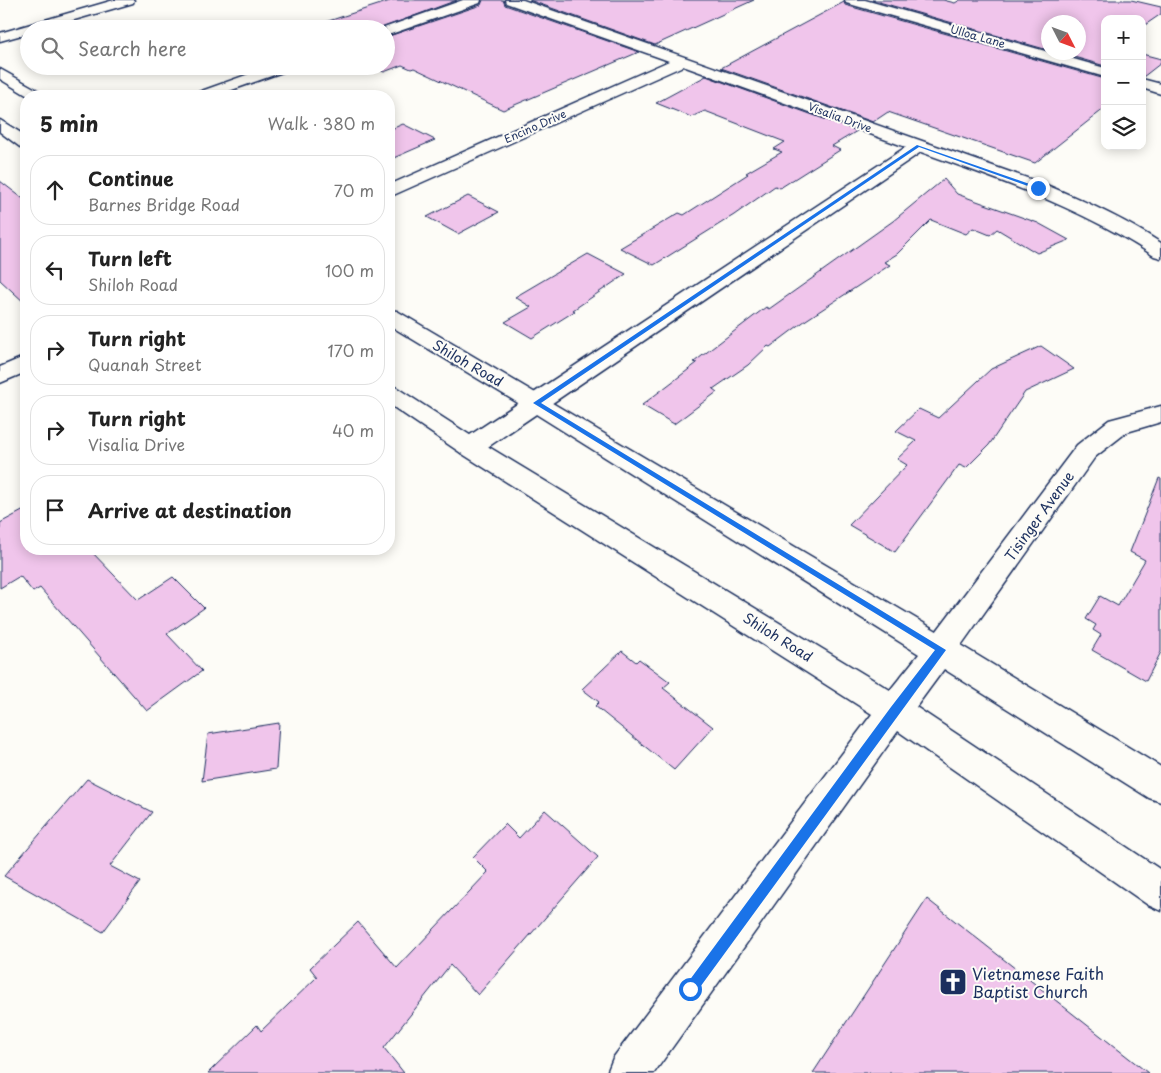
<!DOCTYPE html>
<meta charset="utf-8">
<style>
:root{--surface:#fff;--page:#f6f6f6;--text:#222;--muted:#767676;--line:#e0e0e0}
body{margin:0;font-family:"Playpen Sans",sans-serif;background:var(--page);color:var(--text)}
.controls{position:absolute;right:15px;top:15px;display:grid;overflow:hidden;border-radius:10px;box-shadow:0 2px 12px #0003}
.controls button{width:45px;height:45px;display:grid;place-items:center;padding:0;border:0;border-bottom:1px solid var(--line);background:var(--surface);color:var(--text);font:25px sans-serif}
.compass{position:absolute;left:1041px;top:15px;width:45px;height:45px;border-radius:50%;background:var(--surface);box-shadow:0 2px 12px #0003;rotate:132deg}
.stop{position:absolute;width:15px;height:15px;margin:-11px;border:4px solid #1a73e8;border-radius:50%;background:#fff}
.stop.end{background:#1a73e8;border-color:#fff;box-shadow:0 1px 5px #0008}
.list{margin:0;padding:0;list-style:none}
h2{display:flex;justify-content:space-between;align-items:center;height:65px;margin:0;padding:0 20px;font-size:21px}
h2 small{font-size:16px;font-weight:400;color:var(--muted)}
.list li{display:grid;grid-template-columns:32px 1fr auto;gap:15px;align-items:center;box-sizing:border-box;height:70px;margin:0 10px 10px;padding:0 10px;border:1px solid var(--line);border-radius:20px}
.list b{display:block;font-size:19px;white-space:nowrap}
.list p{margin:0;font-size:16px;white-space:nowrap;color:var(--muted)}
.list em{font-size:16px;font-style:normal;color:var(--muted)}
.icon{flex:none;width:28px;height:28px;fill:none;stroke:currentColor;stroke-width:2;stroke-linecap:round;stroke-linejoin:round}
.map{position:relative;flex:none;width:1161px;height:1073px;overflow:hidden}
.search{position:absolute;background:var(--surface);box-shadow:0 2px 12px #0003;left:20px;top:20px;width:375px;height:55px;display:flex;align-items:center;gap:12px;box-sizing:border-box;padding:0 18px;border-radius:28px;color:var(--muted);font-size:19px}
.panel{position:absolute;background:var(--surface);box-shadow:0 2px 12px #0003;left:20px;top:90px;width:375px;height:465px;border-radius:20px}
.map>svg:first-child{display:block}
.building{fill:#f0c5eb;stroke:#1b2f5e}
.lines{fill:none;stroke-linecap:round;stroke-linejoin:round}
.street-casing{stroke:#1b2f5e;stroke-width:3}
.secondary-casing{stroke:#1b2f5e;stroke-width:3}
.street{fill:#fdfcf7;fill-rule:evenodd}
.secondary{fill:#fdfcf7;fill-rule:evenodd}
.route{fill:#1a73e8}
.labels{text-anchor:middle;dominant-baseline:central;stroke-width:4;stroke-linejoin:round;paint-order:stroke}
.far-street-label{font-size:11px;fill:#1b2f5e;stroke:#fdfcf7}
.street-label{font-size:14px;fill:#1b2f5e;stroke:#fdfcf7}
.near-poi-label{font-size:16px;fill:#1b2f5e;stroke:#fdfcf7;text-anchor:start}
</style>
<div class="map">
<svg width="1161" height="1073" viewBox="0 0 1161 1073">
<rect width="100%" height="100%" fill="#fdfcf7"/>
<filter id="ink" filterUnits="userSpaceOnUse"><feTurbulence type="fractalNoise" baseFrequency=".02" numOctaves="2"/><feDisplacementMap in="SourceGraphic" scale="10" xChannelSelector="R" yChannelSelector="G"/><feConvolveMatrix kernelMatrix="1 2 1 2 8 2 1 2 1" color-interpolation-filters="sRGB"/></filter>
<g filter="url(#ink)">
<!-- building -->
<g class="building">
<polygon points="393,0 457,0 379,29 304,29"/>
<polygon points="483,0 503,0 505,5 639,52 503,110 414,68 411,69 402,65 384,72 370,66 386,66 386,37 481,5"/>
<polygon points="529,0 754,0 655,45"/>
<polygon points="872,0 943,0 955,3 960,0 1131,0 1161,7 1161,14 1142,27 1142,19 1105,19 1105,66 1057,52 1078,52 1078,22 1048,22 1048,50"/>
<polygon points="844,2 845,5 1105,79 1105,108 1035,163 888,112 873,122 721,68"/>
<polygon points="1142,54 1161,59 1161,63 1143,77"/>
<polygon points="706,76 857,131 832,146 840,150 780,188 775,186 734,215 654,265 620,248 679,213 684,215 748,174 746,173 782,152 774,149 785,142 705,111 691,117 656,103"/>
<polygon points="403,124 435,140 389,160 389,130"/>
<polygon points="944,179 957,194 1038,223 1069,240 1037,253 997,229 990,235 973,228 966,234 931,220 897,254 884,262 890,265 806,320 770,347 768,346 748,365 713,389 717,392 674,424 642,405 697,363 694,362 766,307 769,309 893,221"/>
<polygon points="0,181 26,201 26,304 0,280"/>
<polygon points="468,196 499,212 458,234 427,217"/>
<polygon points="588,254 626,274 573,310 575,311 532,338 505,322 531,307 515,297"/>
<polygon points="1041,346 1074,369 1025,392 989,445 966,468 959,465 895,552 849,525 907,465 897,459 916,441 896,431 919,409 938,418 991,369"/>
<polygon points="1159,478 1161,479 1161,652 1146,681 1092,650 1101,635 1093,630 1096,625 1086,619 1100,596 1118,606 1145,560 1130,552"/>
<polygon points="26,509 26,549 89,549 138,600 173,577 204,608 167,634 202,671 147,711 40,588 33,592 20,576 0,588 0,523"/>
<polygon points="622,651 636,662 639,659 670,682 663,688 713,727 674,770 595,706 599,702 582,689"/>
<polygon points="279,723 276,769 202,781 208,734"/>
<polygon points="87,779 152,812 110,866 140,882 103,932 4,876"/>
<polygon points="545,810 598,857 478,995 450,965 384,1048 404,1073 208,1073 257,1025 261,1031 317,977 310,968 358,922 397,968 488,872 473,857 505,824 519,838"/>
<polygon points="927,899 1148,1073 813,1073"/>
</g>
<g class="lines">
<defs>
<g id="street">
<polygon points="114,0 134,0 133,3 43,29 29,29 29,33 0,41 0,33"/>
<polygon points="463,0 481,0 480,3 391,34 386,35 386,29 381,29"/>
<path d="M505 0H523L1044 184C1085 201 1124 219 1161 243V258L1154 256C1082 208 1002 181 921 152L479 453 470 456 461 453 457 447 461 441 906 147 683 66 389 197V185L669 61 506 3Z"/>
<polygon points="845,0 865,0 1105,68 1105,77 846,3"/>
<polygon points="271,66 293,66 291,69 215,96 193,96 196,93"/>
<polygon points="1142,79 1161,84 1161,94 1142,88"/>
<polygon points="26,356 26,372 0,383 0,367"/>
<polygon points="1161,406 1161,422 1127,432 1095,457 952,658 941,662 930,658 926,649 930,640 1077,445 1109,420"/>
</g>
<g id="secondary">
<polygon points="0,69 43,93 46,96 28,96 0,79"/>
<polygon points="0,120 26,136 26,148 20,147 0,132"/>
<polygon points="389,310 397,311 952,640 1161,767 1161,802 1149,798 944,669 916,707 1161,870 1161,911 1148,905 898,731 654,1073 607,1073 613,1058 872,714 461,453 389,404 389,385 397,388 479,441 890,690 919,654 528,409 389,325"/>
</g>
</defs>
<!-- street casing -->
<use href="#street" class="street-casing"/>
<!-- secondary casing -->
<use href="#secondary" class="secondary-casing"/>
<!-- street -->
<use href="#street" class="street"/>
<!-- secondary -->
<use href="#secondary" class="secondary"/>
</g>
</g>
<!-- route -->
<polygon class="route" points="917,145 1041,188 1036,189 919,147 541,403 946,650 695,994 690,995 686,994 686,985 891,707 935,650 533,403"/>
<!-- icons -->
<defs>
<symbol id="church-square" viewBox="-11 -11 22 22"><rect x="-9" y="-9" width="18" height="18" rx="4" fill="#1b2f5e" stroke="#fdfcf7"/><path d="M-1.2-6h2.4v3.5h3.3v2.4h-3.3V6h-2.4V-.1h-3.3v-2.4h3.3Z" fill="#fff"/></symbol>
</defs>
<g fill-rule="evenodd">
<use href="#church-square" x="937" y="966" width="32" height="32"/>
</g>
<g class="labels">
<!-- far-street labels -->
<g class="far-street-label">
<text transform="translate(978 36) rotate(16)">Ulloa Lane</text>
<text transform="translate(840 117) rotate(20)">Visalia Drive</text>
<text transform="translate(535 126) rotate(-24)">Encino Drive</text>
</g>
<!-- street labels -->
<g class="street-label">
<text transform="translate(468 363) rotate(30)">Shiloh Road</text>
<text transform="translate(1039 516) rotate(-54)">Tisinger Avenue</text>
<text transform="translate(778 637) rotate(32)">Shiloh Road</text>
</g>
<!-- near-poi labels -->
<g class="near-poi-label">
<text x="972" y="973">Vietnamese Faith<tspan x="972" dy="18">Baptist Church</tspan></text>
</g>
</g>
</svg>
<div class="controls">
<button>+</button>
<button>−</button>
<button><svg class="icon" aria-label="layers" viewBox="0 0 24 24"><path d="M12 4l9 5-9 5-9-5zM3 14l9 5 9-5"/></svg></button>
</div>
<svg class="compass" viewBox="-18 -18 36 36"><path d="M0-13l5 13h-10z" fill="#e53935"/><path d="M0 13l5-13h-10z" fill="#767676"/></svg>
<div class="stop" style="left:690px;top:989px"></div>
<div class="stop end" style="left:1038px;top:188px"></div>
<div class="search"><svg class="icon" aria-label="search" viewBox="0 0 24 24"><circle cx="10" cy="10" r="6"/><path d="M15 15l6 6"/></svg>Search here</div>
<section class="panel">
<h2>5 min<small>Walk · 380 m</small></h2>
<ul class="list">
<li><svg class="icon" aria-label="ahead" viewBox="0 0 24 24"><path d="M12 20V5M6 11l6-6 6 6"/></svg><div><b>Continue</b><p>Barnes Bridge Road</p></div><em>70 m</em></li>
<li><svg class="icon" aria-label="left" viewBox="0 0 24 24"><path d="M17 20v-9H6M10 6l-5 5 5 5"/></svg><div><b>Turn left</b><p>Shiloh Road</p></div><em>100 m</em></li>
<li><svg class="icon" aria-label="right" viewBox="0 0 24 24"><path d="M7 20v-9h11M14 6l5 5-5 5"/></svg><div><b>Turn right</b><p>Quanah Street</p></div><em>170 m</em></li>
<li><svg class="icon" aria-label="right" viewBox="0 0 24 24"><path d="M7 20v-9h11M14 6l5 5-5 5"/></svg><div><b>Turn right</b><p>Visalia Drive</p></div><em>40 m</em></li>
<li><svg class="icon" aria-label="arrive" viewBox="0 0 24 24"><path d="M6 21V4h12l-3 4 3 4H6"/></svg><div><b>Arrive at destination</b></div></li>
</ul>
</section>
</div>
